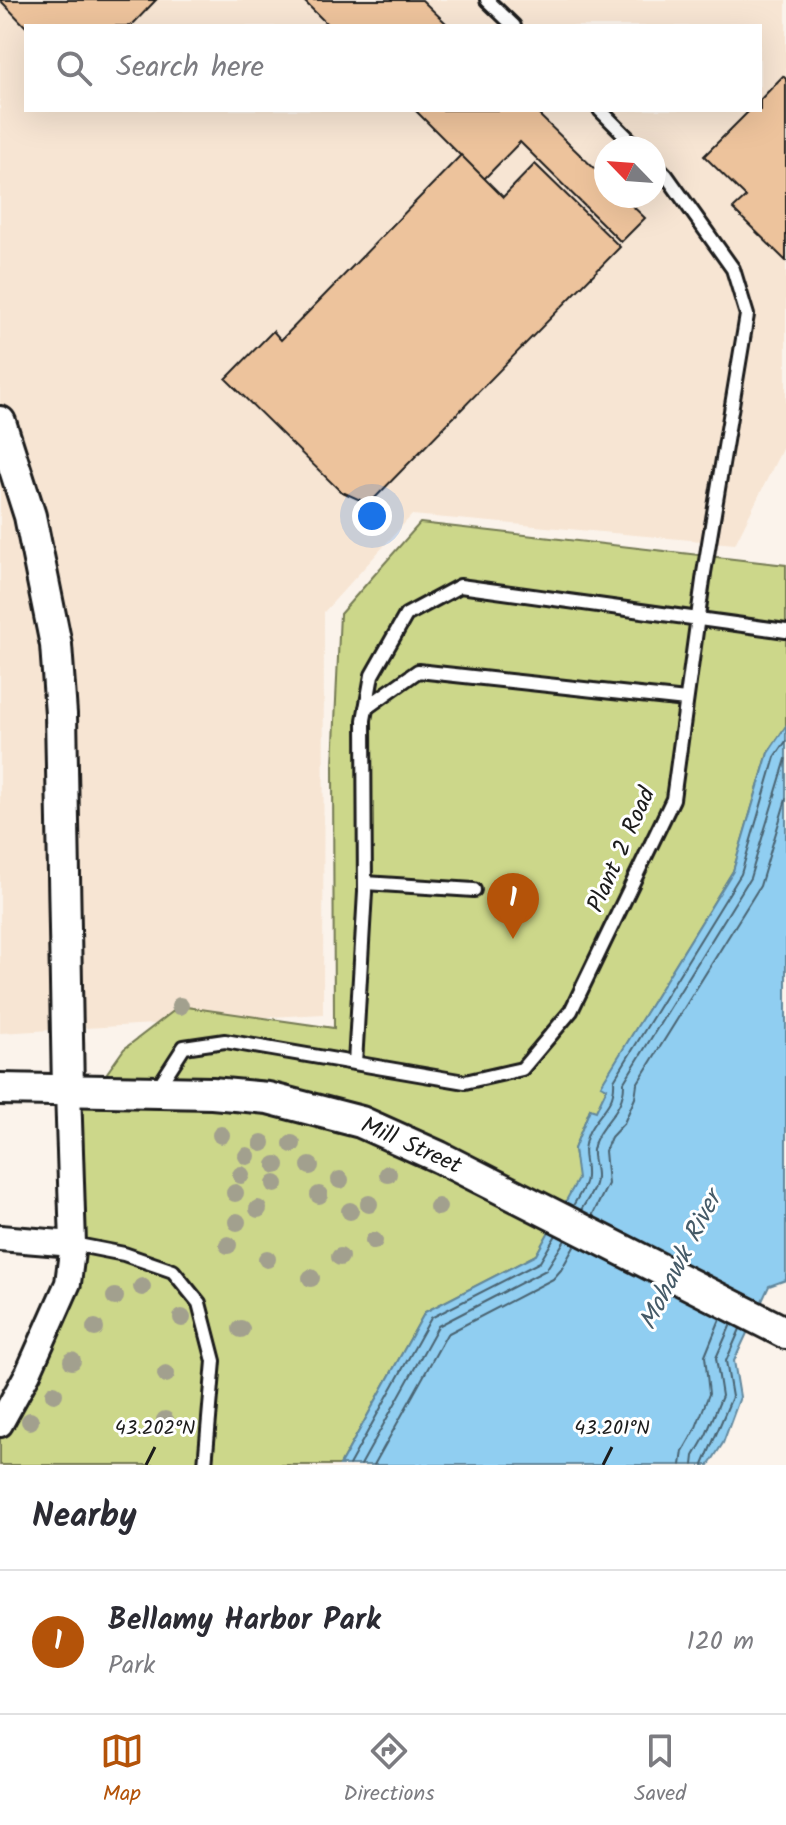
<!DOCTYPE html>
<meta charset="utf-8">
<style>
:root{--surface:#fff;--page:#f2f2f3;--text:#2b2b33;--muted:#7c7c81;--line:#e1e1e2;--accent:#b45309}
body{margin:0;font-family:Kalam,sans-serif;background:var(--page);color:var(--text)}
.compass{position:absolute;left:594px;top:136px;width:72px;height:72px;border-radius:50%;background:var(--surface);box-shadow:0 8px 32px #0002;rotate:295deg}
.you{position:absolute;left:372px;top:516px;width:28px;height:28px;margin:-20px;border:6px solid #fff;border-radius:50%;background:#1a73e8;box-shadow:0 0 0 12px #1a73e833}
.badge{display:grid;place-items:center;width:52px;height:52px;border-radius:50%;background:var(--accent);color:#fff;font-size:26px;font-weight:700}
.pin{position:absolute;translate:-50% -66px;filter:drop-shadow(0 2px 4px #0008)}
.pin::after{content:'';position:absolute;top:42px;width:28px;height:24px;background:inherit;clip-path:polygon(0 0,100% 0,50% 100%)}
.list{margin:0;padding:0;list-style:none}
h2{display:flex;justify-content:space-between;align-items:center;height:104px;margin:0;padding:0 32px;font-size:34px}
h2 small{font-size:26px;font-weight:400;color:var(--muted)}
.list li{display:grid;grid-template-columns:52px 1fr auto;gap:24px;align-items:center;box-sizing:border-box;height:144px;padding:0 32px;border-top:2px solid var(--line)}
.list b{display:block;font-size:30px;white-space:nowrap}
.list p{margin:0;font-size:26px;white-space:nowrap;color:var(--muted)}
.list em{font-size:26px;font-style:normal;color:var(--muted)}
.icon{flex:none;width:44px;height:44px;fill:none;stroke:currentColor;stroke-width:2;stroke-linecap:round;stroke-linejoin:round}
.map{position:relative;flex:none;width:786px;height:1465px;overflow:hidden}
.search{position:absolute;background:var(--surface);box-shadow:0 8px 32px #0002;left:24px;right:24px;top:24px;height:88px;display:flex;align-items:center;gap:20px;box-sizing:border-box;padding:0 28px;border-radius:0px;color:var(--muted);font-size:30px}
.sheet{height:248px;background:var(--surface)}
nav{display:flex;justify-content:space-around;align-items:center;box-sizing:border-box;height:112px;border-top:2px solid var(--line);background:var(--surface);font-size:22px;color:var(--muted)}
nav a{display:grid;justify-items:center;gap:4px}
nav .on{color:var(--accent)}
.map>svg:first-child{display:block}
.built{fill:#f7e5d3;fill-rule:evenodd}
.green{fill:#ccd78a;stroke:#747a53;stroke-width:2}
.water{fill:#90cef1;stroke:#62879c;stroke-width:2}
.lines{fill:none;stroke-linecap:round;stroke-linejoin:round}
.shore{stroke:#4a6371;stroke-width:2}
.building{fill:#edc39c;stroke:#1c1c1c;stroke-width:2}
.service-casing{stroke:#1c1c1c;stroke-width:18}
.minor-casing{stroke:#1c1c1c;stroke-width:30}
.tertiary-casing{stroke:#1c1c1c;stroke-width:36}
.service{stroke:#fff;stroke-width:12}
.minor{stroke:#fff;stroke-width:24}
.tertiary{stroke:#fff;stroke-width:30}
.tree{fill:#a2a08e}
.ticks{fill:none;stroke:#1c1c1c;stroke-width:3}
.labels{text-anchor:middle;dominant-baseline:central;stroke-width:6;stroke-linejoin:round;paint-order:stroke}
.street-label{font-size:24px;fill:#1c1c1c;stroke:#fff}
.water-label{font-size:26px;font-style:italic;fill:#455a67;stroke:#fff}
.ticks-label{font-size:20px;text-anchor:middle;fill:#1c1c1c;stroke:#fff;stroke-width:6;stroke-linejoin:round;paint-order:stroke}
</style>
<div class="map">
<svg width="786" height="1465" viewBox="0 0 786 1465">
<rect width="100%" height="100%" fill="#fbf3eb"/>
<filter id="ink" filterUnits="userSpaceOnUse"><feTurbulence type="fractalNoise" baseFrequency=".0125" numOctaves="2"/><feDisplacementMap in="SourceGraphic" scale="16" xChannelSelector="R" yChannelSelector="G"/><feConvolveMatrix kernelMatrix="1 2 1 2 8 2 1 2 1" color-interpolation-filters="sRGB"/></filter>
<g filter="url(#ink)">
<!-- built -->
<path class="built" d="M0 0H786V441L735 544 412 515 324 612 323 1014 0 1033ZM26 26H760V110H26ZM606 148H654V196H606Z"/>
<!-- green -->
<polygon class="green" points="420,523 786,565 786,726 768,753 733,871 602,1084 607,1088 596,1112 590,1109 574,1149 579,1179 536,1255 425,1312 340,1465 0,1465 0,1426 79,1277 77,1214 82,1108 124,1049 180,1006 334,1028 333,765 340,614"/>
<!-- water -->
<polygon class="water" points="786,726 786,1280 769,1286 734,1361 740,1397 723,1443 709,1465 340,1465 425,1312 536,1255 578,1179 574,1149 590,1109 596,1111 607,1088 601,1085 733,871 768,753"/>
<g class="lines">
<!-- shore -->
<g class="shore">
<path d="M573 1206C577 1198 586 1187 586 1177 587 1158 580 1156 588 1134 596 1114 616 1106 614 1080L741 874 775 757 786 741"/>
<path d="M581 1210C587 1200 597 1188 596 1175 596 1167 592 1158 593 1150 597 1123 625 1114 624 1082L750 878 786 759"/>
<polyline points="592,1216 608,1184 605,1151 611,1137 624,1123 635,1098 637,1084 760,886 786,799"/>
<polyline points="349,1465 431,1318 540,1262 556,1235"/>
<polyline points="361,1465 438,1326 546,1270 565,1240"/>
<polyline points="374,1465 447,1334 553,1279 561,1270 575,1245"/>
<polyline points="681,1465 683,1451 695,1430 709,1394 705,1356 720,1319"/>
<polyline points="693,1465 694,1456 706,1435 722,1396 716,1358 731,1324"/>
<polyline points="703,1465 732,1397 726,1361 740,1329"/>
</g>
</g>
<!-- building -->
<g class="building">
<polygon points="0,0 156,0 131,26 26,27"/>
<polygon points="303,0 422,0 449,26 329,26"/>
<polygon points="783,76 786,79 786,261 733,209 746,197 704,156 750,110 760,110 760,100"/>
<polygon points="415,110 534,110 606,180 606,196 622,196 645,218 621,242 520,142 484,179"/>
<polygon points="461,155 503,197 535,164 620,247 369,504 340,491 226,379 273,331 281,340"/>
</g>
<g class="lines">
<defs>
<g id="service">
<polyline points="487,0 514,26"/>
<polyline points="600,110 638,148"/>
<polyline points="366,708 418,671 686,700"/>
<polyline points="365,883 474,890"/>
<polyline points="355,1063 365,892 364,720 372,675 406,615 460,586 786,631"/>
<polyline points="157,1089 184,1047 225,1041 465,1082 522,1069 571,1011 673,799 704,573 747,315 733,269 666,175 654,163"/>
<polyline points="73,1244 124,1254 173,1271 199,1303 214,1361 205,1465"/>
</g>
<g id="minor">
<polyline points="0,1238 73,1244"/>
<polyline points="0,1424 28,1373 68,1283 73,1244 68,1090"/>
</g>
<g id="tertiary">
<polyline points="0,422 30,516 56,645 61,714 68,1090"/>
<polyline points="0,1089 212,1093 268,1098 361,1122 439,1157 786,1333"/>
</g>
</defs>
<!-- service casing -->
<use href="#service" class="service-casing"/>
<!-- minor casing -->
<use href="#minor" class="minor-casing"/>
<!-- tertiary casing -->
<use href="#tertiary" class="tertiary-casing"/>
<!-- service -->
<use href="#service" class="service"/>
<!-- minor -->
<use href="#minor" class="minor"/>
<!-- tertiary -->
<use href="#tertiary" class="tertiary"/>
</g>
<!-- trees -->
<g class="tree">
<circle cx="180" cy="1006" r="9"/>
<circle cx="221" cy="1135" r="9"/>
<circle cx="262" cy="1143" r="9"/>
<circle cx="292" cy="1144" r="9"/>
<circle cx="247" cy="1156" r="9"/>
<circle cx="276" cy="1165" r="9"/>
<circle cx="310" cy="1166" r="9"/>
<circle cx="388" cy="1174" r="9"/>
<circle cx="241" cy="1175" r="9"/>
<circle cx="340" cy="1180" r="9"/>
<circle cx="275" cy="1184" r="9"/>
<circle cx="235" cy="1193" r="9"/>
<circle cx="319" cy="1195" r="9"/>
<circle cx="369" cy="1204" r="9"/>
<circle cx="438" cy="1207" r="9"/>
<circle cx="258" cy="1209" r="9"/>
<circle cx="350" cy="1211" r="9"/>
<circle cx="237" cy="1222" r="9"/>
<circle cx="374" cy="1241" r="9"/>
<circle cx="228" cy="1245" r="9"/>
<circle cx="340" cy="1257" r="9"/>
<circle cx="267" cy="1259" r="9"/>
<circle cx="311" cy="1278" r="9"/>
<circle cx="142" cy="1287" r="9"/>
<circle cx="115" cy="1297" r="9"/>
<circle cx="182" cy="1318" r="9"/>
<circle cx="95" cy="1328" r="9"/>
<circle cx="241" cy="1329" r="9"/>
<circle cx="72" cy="1361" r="9"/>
<circle cx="166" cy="1374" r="9"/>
<circle cx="54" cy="1394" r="9"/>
<circle cx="165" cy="1420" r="9"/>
<circle cx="30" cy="1421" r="9"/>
</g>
</g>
<!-- ticks -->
<path class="ticks" d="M146 1465 155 1447M603 1465 612 1447"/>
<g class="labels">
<!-- street labels -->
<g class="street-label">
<text transform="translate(622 850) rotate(-66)">Plant 2 Road</text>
<text transform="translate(411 1146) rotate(24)">Mill Street</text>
</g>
<!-- water labels -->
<g class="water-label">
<text transform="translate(681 1261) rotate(-63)">Mohawk River</text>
</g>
</g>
<g class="ticks-label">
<text x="155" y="1434">43.202°N</text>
<text x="612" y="1434">43.201°N</text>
</g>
</svg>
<svg class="compass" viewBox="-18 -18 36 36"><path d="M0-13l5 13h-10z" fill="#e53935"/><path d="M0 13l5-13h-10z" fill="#7c7c81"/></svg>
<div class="you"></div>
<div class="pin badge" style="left:513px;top:939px">1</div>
<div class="search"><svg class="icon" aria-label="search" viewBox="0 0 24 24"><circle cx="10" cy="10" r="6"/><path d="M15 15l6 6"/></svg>Search here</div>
</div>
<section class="sheet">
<h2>Nearby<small></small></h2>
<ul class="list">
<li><span class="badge">1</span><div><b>Bellamy Harbor Park</b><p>Park</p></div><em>120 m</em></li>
</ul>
</section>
<nav>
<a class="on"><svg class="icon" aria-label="map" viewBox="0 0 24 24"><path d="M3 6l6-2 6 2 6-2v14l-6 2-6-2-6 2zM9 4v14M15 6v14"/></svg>Map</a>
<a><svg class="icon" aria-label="directions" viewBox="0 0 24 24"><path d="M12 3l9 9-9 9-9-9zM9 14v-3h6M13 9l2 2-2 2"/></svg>Directions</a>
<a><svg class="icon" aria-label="saved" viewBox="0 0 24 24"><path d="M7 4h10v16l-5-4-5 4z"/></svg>Saved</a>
</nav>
